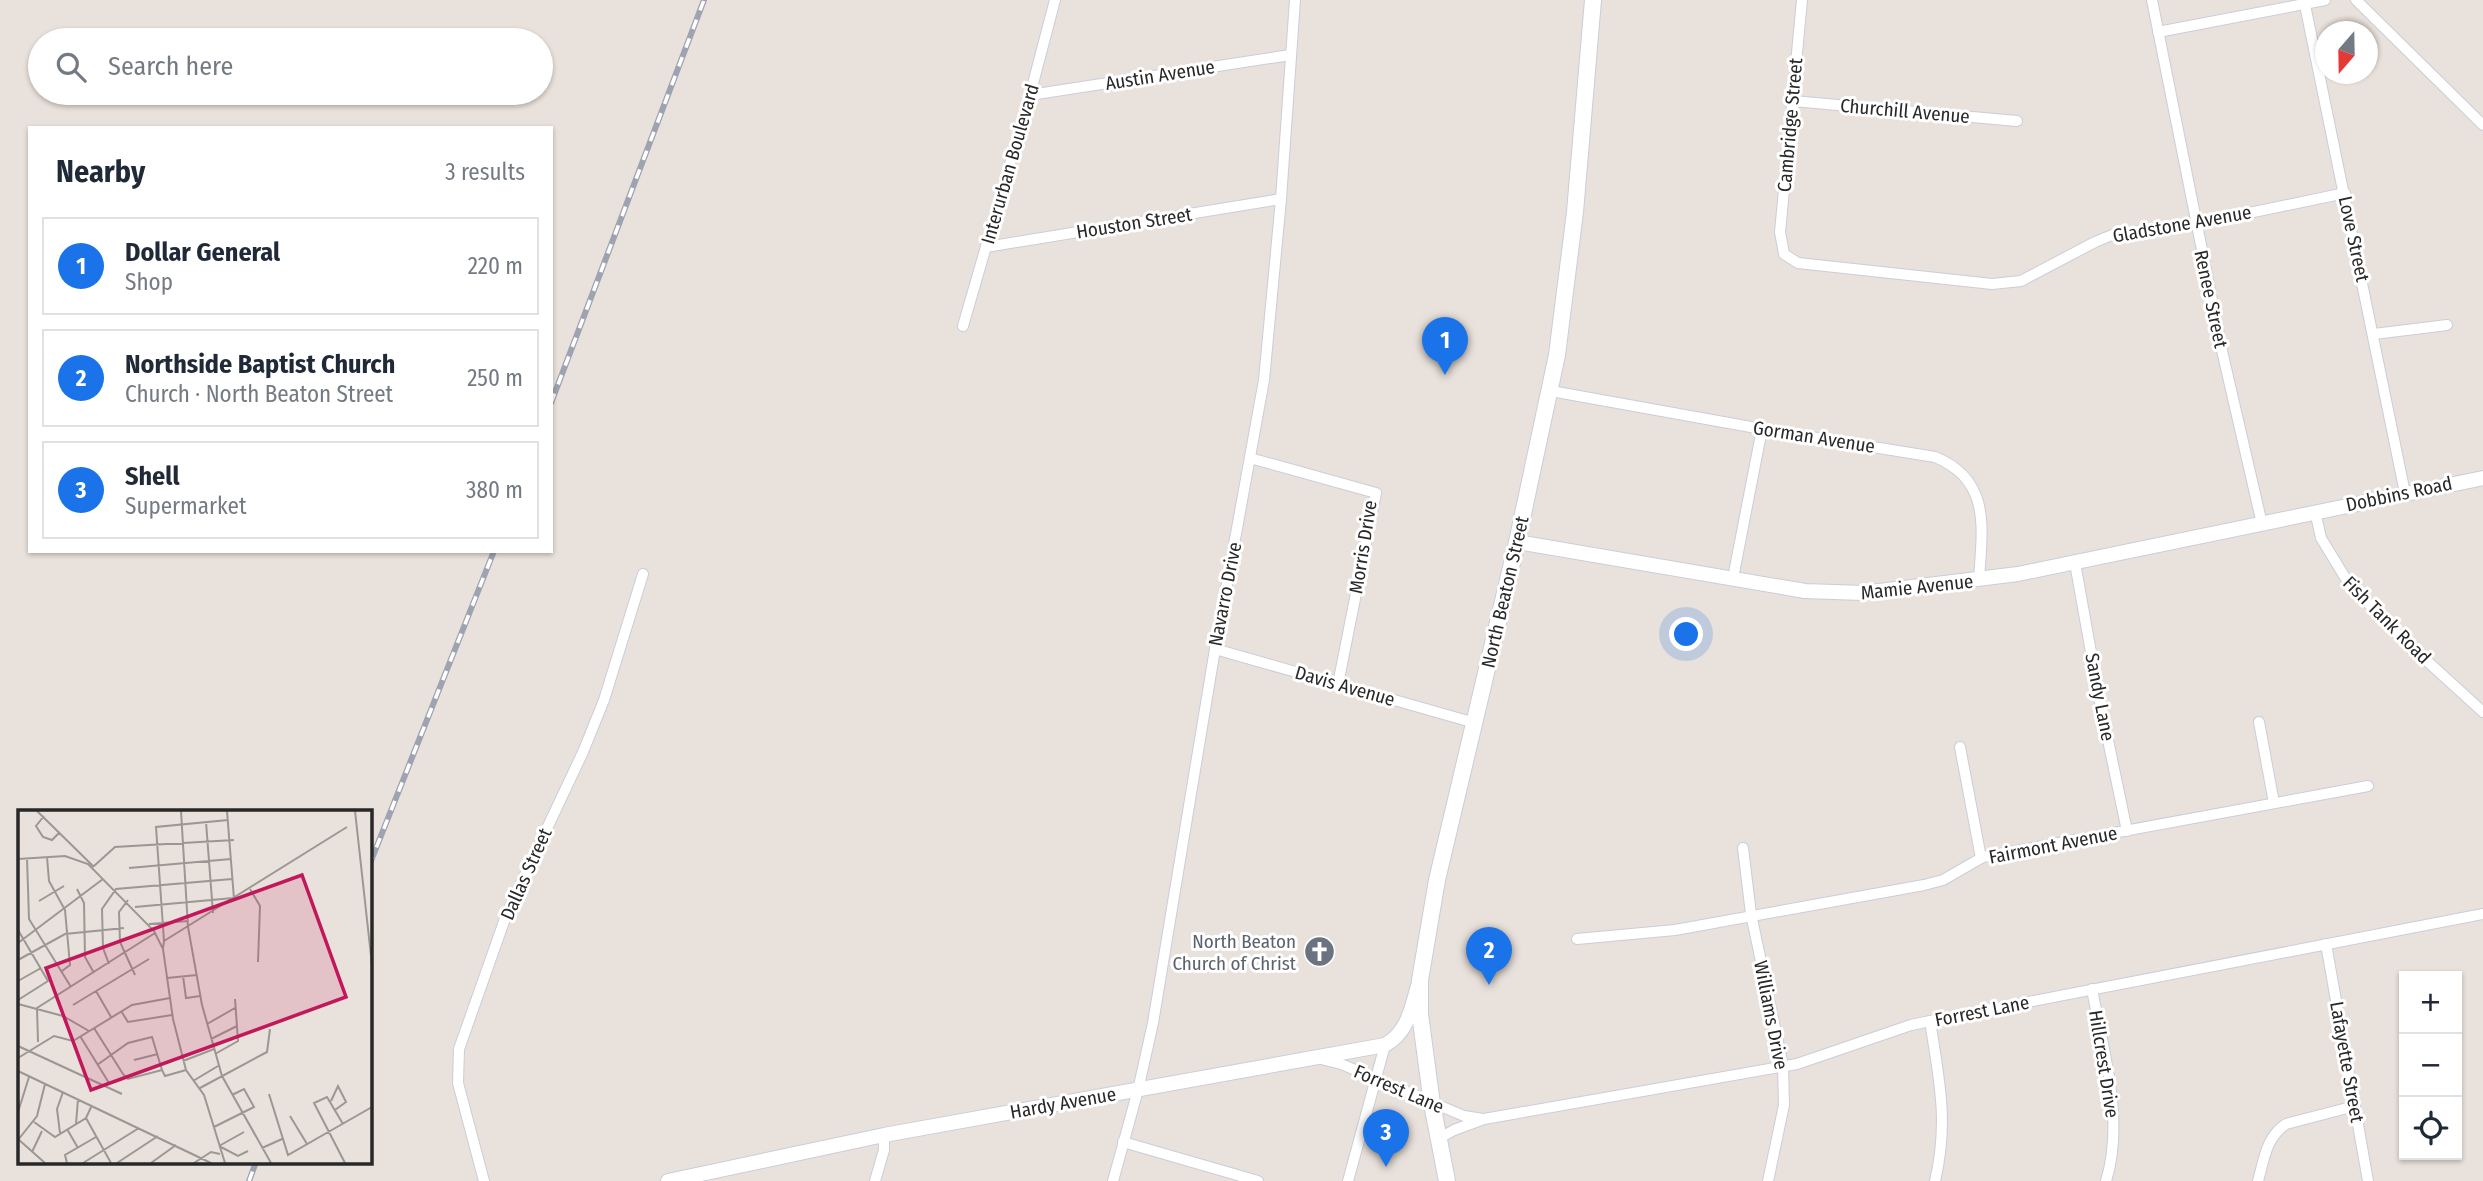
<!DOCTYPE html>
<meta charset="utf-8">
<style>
:root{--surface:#fff;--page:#f6f6f7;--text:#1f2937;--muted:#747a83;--line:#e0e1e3;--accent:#1a73e8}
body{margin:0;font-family:"Fira Sans Condensed",sans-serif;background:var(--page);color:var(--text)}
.controls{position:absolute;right:21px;bottom:21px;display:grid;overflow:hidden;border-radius:0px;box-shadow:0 2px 5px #0004}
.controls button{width:63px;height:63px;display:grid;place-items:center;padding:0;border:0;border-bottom:2px solid var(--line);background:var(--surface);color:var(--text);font:35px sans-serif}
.compass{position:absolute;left:2315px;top:21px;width:63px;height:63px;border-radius:50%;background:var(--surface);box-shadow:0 2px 5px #0004;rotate:200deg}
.you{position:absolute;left:1687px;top:635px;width:24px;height:24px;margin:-18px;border:5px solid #fff;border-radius:50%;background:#1a73e8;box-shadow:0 0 0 10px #1a73e833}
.badge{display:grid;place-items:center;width:46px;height:46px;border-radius:50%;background:var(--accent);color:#fff;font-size:23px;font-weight:700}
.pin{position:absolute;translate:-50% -58px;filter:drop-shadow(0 2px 4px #0008)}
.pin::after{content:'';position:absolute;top:37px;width:24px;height:21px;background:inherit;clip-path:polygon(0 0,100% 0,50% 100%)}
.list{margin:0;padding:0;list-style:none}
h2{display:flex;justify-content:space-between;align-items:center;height:91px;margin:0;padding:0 28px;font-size:30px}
h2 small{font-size:23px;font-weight:400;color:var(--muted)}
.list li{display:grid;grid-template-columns:46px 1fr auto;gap:21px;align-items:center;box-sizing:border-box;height:98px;margin:0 14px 14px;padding:0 14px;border:2px solid var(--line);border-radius:0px}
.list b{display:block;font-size:26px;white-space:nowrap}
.list p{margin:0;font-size:23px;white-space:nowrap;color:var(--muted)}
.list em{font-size:23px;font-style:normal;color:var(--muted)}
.icon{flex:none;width:38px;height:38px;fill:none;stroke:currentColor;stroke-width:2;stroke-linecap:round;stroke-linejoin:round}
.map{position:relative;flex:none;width:2483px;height:1181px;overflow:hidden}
.search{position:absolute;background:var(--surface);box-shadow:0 2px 5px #0004;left:28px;top:28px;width:525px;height:77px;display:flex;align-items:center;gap:18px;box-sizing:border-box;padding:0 24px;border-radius:38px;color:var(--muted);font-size:26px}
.panel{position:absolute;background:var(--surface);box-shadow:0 2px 5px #0004;left:28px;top:126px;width:525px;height:427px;border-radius:0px}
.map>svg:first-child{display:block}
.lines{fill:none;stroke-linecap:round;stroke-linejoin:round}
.minor-casing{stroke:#c9ced9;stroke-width:12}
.tertiary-casing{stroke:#c9ced9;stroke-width:16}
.secondary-casing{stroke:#c9ced9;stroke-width:18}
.minor{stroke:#fff;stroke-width:10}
.tertiary{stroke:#fff;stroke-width:14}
.secondary{stroke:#fff;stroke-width:16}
.rail-casing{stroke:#9ea3b1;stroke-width:6}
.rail{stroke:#fff;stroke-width:3.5;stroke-dasharray:10;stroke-linecap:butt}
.labels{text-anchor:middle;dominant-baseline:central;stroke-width:6;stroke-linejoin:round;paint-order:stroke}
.street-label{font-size:19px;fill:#282828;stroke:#fff}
.worship-label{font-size:19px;fill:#5b616d;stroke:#fff;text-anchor:end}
.inset-road{fill:none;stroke:#9c9793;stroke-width:2}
.view{fill:#c2185b;fill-opacity:0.15;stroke:#c2185b;stroke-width:3.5}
.inset-edge{fill:none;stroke:#282828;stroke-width:3.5}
</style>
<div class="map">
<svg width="2483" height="1181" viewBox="0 0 2483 1181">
<rect width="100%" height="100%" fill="#e9e1db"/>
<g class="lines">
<defs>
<g id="minor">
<polyline points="1802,0 1780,232 1784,254 1798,263 1992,284 2021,281 2095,242 2112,235 2196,224 2345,193"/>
<polyline points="2152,0 2223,355 2262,524"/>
<polyline points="2356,0 2483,125"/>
<polyline points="2305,5 2405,493"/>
<polyline points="2158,32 2325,0"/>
<polyline points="1030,95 1290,55"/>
<polyline points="1793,101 2017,121"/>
<polyline points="986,247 1281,199"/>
<polyline points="963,326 1030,95 1055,0"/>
<polyline points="2374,334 2447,325"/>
<path d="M1551 391 1762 429 1935 457C1992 480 1982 530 1979 580"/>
<polyline points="1250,458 1376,493 1338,684"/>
<polyline points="2315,511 2321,538 2346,579 2392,629 2483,712"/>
<polyline points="2075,563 2099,697 2127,831"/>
<polyline points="1733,578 1762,429"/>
<polyline points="1215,649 1475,723"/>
<polyline points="2259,722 2274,803"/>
<polyline points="1960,747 1981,858"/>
<polyline points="1743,848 1751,914 1783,1066 1784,1105 1768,1181"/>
<polyline points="1577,939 1675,930 1924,885 1943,880 1983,857 2368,786"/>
<polyline points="2326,944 2368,1181"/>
<path d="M2092 989C2103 1051 2125 1119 2106 1181"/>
<path d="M1930 1021C1939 1079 1949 1122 1935 1181"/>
<polyline points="1321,1059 1341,1064 1464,1116 1483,1119"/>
<polyline points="1438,1139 1454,1130 1484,1119 1797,1064 1911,1025 1930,1021 2483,914"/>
<polyline points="1123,1142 1258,1181"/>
<polyline points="484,1181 458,1083 459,1049 507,913 583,752 604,700 643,574"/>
<polyline points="875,1181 884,1150 884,1135"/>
<polyline points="1113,1181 1138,1090 1153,1023 1215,649 1264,380 1281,199 1295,0"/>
<polyline points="1348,1181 1385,1045"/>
<path d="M2258 1181C2264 1160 2266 1137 2286 1124L2355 1106"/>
</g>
<g id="tertiary">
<polyline points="1517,542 1805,591 1863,593 2018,574 2483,478"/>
<path d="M668 1181 884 1135 1385 1045C1408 1032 1411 1009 1418 986"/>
</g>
<polyline id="secondary" points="1447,1181 1432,1104 1420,1014 1420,980 1437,880 1517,542 1557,355 1575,212 1593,0"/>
</defs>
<!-- minor casing -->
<use href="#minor" class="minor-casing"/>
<!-- tertiary casing -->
<use href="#tertiary" class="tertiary-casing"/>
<!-- secondary casing -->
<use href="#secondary" class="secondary-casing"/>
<!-- minor -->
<use href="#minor" class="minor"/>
<!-- tertiary -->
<use href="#tertiary" class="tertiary"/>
<!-- secondary -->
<use href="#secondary" class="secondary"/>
<defs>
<g id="rail">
<polyline points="551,403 704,0"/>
<polyline points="369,866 494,551"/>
<polyline points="249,1181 256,1162"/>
</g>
</defs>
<!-- rail casing -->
<use href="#rail" class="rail-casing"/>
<!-- rail -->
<use href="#rail" class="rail"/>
</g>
<!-- icons -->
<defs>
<symbol id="church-disc" viewBox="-11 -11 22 22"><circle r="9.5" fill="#6b7280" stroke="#fff"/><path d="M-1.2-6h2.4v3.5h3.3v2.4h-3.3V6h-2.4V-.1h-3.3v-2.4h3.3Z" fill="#fff"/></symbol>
</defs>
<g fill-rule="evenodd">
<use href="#church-disc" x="1302" y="934" width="35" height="35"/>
</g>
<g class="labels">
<!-- street labels -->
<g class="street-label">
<text transform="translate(1160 75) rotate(-9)">Austin Avenue</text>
<text transform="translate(1905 111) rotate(5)">Churchill Avenue</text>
<text transform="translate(1790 125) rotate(-85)">Cambridge Street</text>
<text transform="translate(1010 164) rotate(-74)">Interurban Boulevard</text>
<text transform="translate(1134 223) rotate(-9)">Houston Street</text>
<text transform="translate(2182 224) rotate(-10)">Gladstone Avenue</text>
<text transform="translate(2354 239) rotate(78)">Love Street</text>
<text transform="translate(2211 299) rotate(78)">Renee Street</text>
<text transform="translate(1814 437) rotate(9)">Gorman Avenue</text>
<text transform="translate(2399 494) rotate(-12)">Dobbins Road</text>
<text transform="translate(1363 547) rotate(-81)">Morris Drive</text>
<text transform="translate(1917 587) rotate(-6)">Mamie Avenue</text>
<text transform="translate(1505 592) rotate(-77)">North Beaton Street</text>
<text transform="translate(1225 594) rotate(-79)">Navarro Drive</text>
<text transform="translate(2387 620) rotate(45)">Fish Tank Road</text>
<text transform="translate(1345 686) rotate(16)">Davis Avenue</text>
<text transform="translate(2100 697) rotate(79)">Sandy Lane</text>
<text transform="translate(2053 845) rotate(-11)">Fairmont Avenue</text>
<text transform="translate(526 874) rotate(-66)">Dallas Street</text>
<text transform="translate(1982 1011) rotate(-11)">Forrest Lane</text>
<text transform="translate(1771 1015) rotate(79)">Williams Drive</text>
<text transform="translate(2347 1062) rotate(80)">Lafayette Street</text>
<text transform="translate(2104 1064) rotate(81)">Hillcrest Drive</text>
<text transform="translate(1399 1089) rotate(23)">Forrest Lane</text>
<text transform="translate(1063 1103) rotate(-10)">Hardy Avenue</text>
</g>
<!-- worship labels -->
<g class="worship-label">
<text x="1296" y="941">North Beaton<tspan x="1296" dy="22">Church of Christ</tspan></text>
</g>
</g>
<!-- overview -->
<g transform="translate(18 810)">
<rect width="354" height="354" fill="#e9e1db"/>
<path class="inset-road" d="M19 1 76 57M163 1 170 117 184 195 204 266 253 353M209 1 216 89M337 1 354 155M26 6 18 16 25 27 34 30 42 22M188 12 195 103M29 47 31 71 47 100 52 155 44 161M9 48 11 109 53 177M0 49 47 46 70 54 136 121 145 139 155 209 168 260 186 285 207 353M76 56 97 37 216 30M111 58 213 49M59 79 66 93 67 147 76 163M232 79 242 96 240 152M110 90 101 102 102 132 117 165M21 91 46 76M117 97 215 88M131 114 170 111M0 120 30 171 0 190M146 131 138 17 210 10M0 133 85 69M145 138 146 131 329 17M0 150 47 124 106 118M91 154 85 138 84 99 98 79 214 69M165 166 168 188 182 186M149 168 179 165M0 171 23 158M78 181 93 207M0 194 45 206 71 221M55 195 131 149M103 201 110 212 154 205M189 214 217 198M76 218 105 264M62 226 91 273M193 229 219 216M20 232 19 198 137 123M0 236 104 284M197 244 220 231 217 189M0 248 36 226 55 231 114 195 152 188M116 250 140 244M165 251 196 239M79 255 110 233 134 227 144 260M144 260 147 266 168 260M0 261 193 353M105 264 110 269 144 260M175 271 200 256M182 278 249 242 252 219M251 284 270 345 354 297M313 291 320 276 328 292 317 300M0 302 11 267M272 306 289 334M68 308 93 353M16 312 37 327 68 308 74 295M58 314 60 289M325 314 309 287 296 293 327 353M196 317 236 297 226 279 214 285M49 319 60 338M42 323 39 299 45 282M0 329 27 353M0 330 19 306 27 274M201 336 220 346 230 341M201 336 226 322M244 338 264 329M14 342 24 321M49 353 47 345 78 327M65 353 121 318M99 353 140 326M133 353 158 335M176 353 193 342 202 344"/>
<path class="view" d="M284 65 328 187 73 280 28 158Z"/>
<rect width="354" height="354" class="inset-edge"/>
</g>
</svg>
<div class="controls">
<button>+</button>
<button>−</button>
<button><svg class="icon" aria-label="locate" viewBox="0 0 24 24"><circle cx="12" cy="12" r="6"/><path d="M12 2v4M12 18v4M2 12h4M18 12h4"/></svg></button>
</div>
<svg class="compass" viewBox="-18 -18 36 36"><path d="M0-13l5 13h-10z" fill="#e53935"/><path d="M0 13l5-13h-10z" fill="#747a83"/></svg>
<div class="you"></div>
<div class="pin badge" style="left:1445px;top:375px">1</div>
<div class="pin badge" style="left:1489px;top:985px">2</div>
<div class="pin badge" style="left:1386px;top:1167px">3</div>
<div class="search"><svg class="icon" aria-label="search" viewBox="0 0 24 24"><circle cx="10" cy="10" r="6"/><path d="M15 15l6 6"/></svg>Search here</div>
<section class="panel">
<h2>Nearby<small>3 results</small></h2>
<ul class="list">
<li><span class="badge">1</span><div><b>Dollar General</b><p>Shop</p></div><em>220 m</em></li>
<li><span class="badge">2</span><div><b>Northside Baptist Church</b><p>Church · North Beaton Street</p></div><em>250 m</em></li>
<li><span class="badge">3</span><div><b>Shell</b><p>Supermarket</p></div><em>380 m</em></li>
</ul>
</section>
</div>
